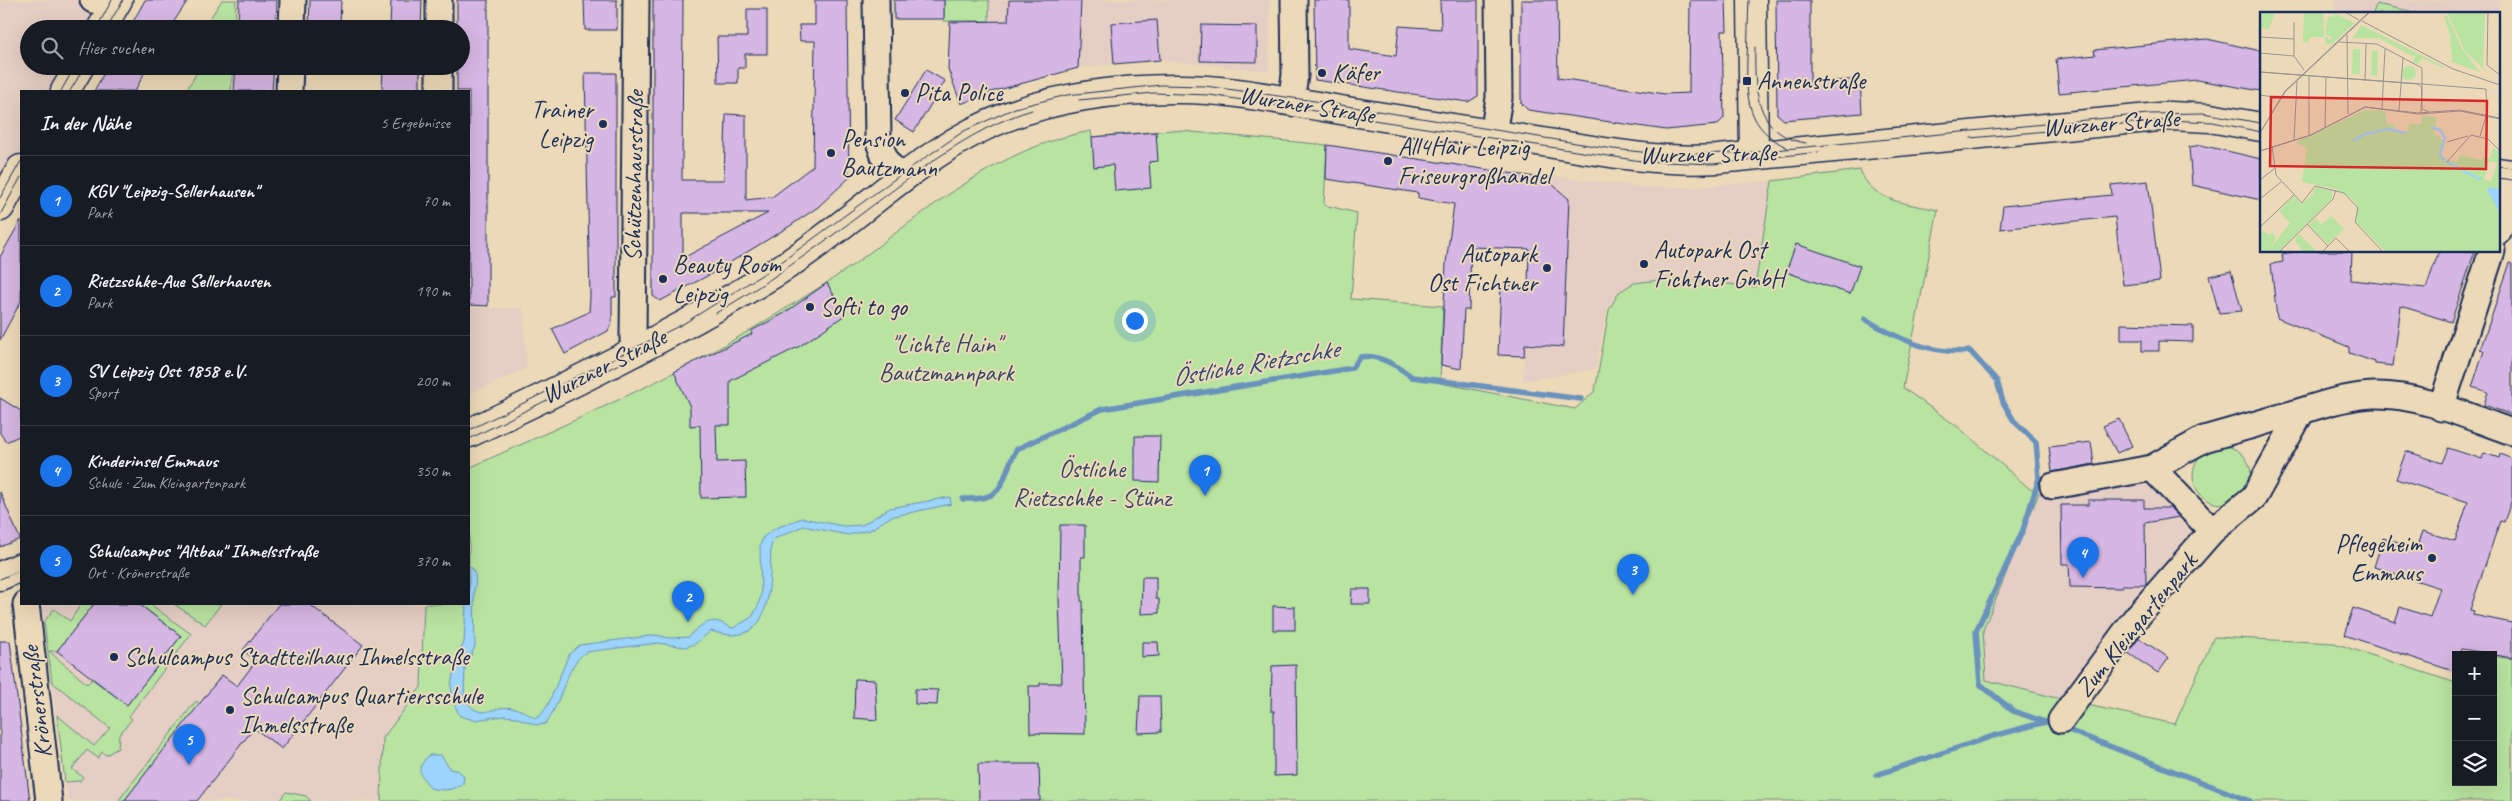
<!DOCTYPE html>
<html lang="de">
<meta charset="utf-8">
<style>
:root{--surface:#171b24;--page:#20242c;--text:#f1f3f6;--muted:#9ea1a6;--line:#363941;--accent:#1a73e8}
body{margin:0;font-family:Caveat,sans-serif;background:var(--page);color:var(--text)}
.controls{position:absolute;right:15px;bottom:15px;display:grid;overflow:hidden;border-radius:0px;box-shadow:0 5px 20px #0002}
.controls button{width:45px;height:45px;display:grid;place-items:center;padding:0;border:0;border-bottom:1px solid var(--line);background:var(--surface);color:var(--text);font:25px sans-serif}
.you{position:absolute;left:1134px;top:320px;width:18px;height:18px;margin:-12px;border:4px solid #fff;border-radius:50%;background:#1a73e8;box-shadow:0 0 0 8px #1a73e833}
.badge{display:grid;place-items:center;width:32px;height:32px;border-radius:50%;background:var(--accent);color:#fff;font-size:16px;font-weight:700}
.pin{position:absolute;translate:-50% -41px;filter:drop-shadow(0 1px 2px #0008)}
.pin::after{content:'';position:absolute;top:26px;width:18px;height:15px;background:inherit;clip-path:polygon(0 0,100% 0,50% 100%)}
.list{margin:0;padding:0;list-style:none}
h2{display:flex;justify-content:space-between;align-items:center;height:65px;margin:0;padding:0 20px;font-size:21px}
h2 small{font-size:16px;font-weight:400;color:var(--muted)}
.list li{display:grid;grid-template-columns:32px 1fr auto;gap:15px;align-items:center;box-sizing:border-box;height:90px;padding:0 20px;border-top:1px solid var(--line)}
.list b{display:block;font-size:19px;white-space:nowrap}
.list p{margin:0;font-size:16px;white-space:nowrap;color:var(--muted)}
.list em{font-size:16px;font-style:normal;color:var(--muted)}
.icon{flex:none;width:28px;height:28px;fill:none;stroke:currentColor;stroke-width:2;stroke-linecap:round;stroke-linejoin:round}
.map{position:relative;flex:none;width:2512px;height:801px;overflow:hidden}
.search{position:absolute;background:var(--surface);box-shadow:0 5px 20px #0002;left:20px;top:20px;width:450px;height:55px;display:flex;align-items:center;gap:12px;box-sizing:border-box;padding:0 18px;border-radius:28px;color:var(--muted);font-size:19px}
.panel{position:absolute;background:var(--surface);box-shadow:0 5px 20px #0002;left:20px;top:90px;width:450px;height:515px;border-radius:0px}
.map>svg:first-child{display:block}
.built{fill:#e5cec4}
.green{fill:#b9e3a0;stroke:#6a897f}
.water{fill:#9dd4fc;stroke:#6992bd}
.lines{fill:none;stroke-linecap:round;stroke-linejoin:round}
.stream{stroke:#6992bd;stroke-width:5.5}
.building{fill:#d6b6e2;stroke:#1b2f5e;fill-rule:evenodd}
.minor-casing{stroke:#1b2f5e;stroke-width:29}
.major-casing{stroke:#1b2f5e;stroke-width:31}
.minor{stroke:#ecd9b7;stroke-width:25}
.major{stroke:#ecd9b7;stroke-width:28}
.tram{stroke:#1b2f5e;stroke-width:1}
.poi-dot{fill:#1b2f5e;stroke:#ecd9b7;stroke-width:2}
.labels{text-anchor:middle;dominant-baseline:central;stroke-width:4;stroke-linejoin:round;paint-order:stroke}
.poi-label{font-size:25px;fill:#1b2f5e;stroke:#ecd9b7;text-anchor:start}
.street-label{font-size:25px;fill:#1b2f5e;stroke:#ecd9b7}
.park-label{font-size:25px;fill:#334a68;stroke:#ecd9b7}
.water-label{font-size:26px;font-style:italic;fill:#2e4876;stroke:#ecd9b7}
.inset-river{fill:none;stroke:#9dd4fc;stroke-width:2.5}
.inset-road{fill:none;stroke:#989593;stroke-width:1}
.view{fill:#d62828;fill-opacity:0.15;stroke:#d62828;stroke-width:2.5}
.inset-edge{fill:none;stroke:#1b2f5e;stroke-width:2.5}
</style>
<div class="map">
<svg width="2512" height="801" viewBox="0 0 2512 801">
<rect width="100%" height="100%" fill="#ecd9b7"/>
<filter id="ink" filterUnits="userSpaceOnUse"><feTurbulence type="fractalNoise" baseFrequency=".02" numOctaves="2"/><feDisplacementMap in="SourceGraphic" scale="10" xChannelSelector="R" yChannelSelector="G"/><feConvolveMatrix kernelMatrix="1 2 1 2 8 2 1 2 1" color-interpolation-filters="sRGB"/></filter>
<g filter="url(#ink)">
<!-- built -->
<g class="built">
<polygon points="0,0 93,0 101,29 29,29 29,66 80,66 65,91 21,91 21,169 0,190"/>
<polygon points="989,0 1270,0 1269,71 1160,60 1114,64 1078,68 990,93"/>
<polygon points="2335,0 2499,0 2502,140 2498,140 2498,14 2335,14"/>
<polygon points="1536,174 1641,187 1696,187 1772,181 1755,287 1676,278 1633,283 1618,292 1607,310 1595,369 1523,381 1530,210"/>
<polygon points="469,308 523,308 526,369 469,394"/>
<polygon points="2149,475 2196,530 2064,700 1986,680 1983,630 2039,493"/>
<polygon points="41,604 424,604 421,687 383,738 381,801 68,801"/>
</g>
<!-- green -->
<g class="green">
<polygon points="222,0 236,0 235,29 203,29"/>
<rect x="944" y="0" width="45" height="21"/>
<polygon points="2376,4 2415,12 2415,14 2373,14"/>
<polygon points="201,66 233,66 231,91 191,91 187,89"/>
<path d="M1172 130 1327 145 1324 205 1357 213 1351 299 1443 306 1440 383 1575 409 1595 391 1609 310 1619 292 1634 283 1676 278 1755 287 1772 181 1860 170C1873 203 1907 203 1938 210L1903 388 1958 427 2030 489 2039 493 1983 630 1986 680 2064 700 2175 724 2214 637 2334 643 2456 683V782H2493V656L2512 659V801H381L383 738 421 687 424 604H469V468C563 425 659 385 747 332 783 310 819 289 853 265 928 210 998 147 1091 131L1092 137Z"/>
<circle cx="2222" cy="475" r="29"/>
<polygon points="81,604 94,604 57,651 49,651 87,684 92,679 127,705 181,636 139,604 150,604 191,634 129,716 132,719 119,735 118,748 106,755 102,752 98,758 87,750 72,769 83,777 80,781 65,782 57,715 94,746 110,728 52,682 44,622 54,609 70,621"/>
<polygon points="174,604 221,604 205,625"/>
<polygon points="196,701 200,704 124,801 118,801"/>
<polygon points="286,792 306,796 311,801 279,801"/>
</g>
<!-- water -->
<g class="water">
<path d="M950 497 951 504 890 517 870 530 848 535 803 526 774 539 771 546C769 589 774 651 711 631L695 644 685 647 658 643 586 652C565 665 562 704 545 724L536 725 515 717 504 716 474 720 460 716 453 702 451 685 457 656 464 643 466 604H469V569L471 567C476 575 477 580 474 590L475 646 465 669 464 699C483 724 491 704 513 708 521 709 528 714 535 718L540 716 548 705 569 654 580 645 656 635 669 638 689 637C696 628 709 617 722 623 726 625 728 627 733 628L752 617 758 606 761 595 760 546 763 537 776 528 802 518 843 526 862 525 890 508Z"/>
<path d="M429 755H441L450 769 459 771 464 776 463 784C452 791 442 791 430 788 419 772 415 770 429 755Z"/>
</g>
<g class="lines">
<!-- stream -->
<g class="stream">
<path d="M1865 319C1898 339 1932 355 1970 351L1997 381 2003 402 2014 421 2036 442 2039 478 2023 530 1976 631 1980 684 2013 711 2045 722"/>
<path d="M963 499C1009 501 999 479 1017 449L1102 409 1352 368 1360 357C1378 354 1398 366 1412 377L1581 399"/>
<polyline points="2063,728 2250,801"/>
<polyline points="1876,775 1993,736 2045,722"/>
</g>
</g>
<!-- building -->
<g class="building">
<polygon points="145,0 188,0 169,29 129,29"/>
<polygon points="239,0 277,0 276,29 238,29"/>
<polygon points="310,0 341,0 340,26 309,25"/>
<polygon points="391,0 422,0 421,29 390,29"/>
<polygon points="457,0 488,0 488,306 469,305 469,91 457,91 457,66 461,66 461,29 457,29"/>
<polygon points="584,0 617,0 617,30 585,30"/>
<path d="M653 0H683L682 180H724L726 114 746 115V200L772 197 813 166 815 41H800L799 25H815V0H847L849 178 818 207 790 226 711 274 660 301 653 296ZM683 213H768L683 258Z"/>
<rect x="894" y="0" width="50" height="19"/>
<polygon points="1009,0 1081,0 1078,68 991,92 961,104 948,69 950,22 1008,21"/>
<polygon points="1314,0 1349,0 1349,49 1396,56 1399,26 1441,29 1440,0 1478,0 1478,96 1468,102 1315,80"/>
<polygon points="1521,0 1557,0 1558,78 1665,94 1689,93 1690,0 1726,0 1727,31 1722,31 1724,118 1717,125 1666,130 1528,110 1521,103"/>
<polygon points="1776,0 1810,0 1810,83 1860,79 1862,113 1784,120 1777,114"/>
<polygon points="747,9 767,9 767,54 745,54 745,68 738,68 738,83 718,83 717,37 747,37"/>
<polygon points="1157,20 1160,60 1114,64 1111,23"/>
<polygon points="1201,25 1257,26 1257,62 1200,61"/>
<polygon points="2207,39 2261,51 2261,91 2197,80 2059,93 2056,59 2095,55 2094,50"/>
<polygon points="108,66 148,66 135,91 94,91"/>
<polygon points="236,66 274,66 272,91 234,91"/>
<polygon points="383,66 420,66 420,91 382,91"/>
<polygon points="926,70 945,81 914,132 895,120"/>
<polygon points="585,73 616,73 616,297 612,297 612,322 608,331 565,354 552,329 589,312 590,297"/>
<polygon points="1156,132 1158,161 1149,162 1151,188 1115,191 1113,165 1094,167 1092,137"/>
<polygon points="1327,145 1535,177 1552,184 1569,199 1563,347 1525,344 1524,356 1498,355 1501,285 1528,287 1529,249 1471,247 1469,310 1464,310 1461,369 1441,365 1446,263 1454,204 1418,198 1418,193 1326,179"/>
<polygon points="2201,145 2261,159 2261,200 2192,185 2189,147"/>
<polygon points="2148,181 2160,281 2123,285 2115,217 2000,229 2003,206 2112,195 2111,185"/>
<polygon points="21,220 21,301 0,340 0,257"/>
<polygon points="1796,244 1860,266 1850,294 1786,272"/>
<polygon points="2299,251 2352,251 2351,280 2426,288 2439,251 2475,251 2451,322 2401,306 2393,366 2375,364 2375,362 2349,353 2349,347 2277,318 2271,264 2283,262 2282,254"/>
<polygon points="2510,263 2512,264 2512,415 2484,405 2488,392 2472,387 2484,351 2480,350"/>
<polygon points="2231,271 2242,311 2219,313 2209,276"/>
<polygon points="827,283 845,315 800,346 730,381 730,425 716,425 717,462 745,461 746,497 701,498 700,425 690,426 690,407 674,372 752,334 751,331 783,314"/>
<polygon points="2121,324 2193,326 2193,342 2159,341 2159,351 2142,351 2142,340 2121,340"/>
<polygon points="0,398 21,411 21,435 6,442 0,433"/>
<polygon points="2119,419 2132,446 2117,453 2103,426"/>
<polygon points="1135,436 1160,436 1159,482 1135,481"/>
<polygon points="2091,442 2094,464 2052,472 2049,447"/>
<polygon points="2448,448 2482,459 2484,453 2499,458 2500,454 2512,459 2512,499 2504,522 2500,521 2470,610 2474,611 2473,615 2512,623 2512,658 2462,649 2460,655 2456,655 2456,672 2344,635 2353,608 2395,622 2400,607 2430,617 2440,588 2374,567 2383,538 2417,549 2423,531 2455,541 2468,502 2396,479 2406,451 2442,463"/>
<polygon points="0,492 20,539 0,547"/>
<polygon points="2088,500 2144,500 2144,508 2170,508 2179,517 2145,523 2146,585 2122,585 2122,588 2070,587 2069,564 2062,564 2061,505 2088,505"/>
<polygon points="1060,525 1085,525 1085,557 1081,557 1081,601 1083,601 1085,734 1030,733 1029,686 1040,686 1040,683 1062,683 1059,599"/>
<polygon points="1142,577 1156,577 1156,599 1159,599 1159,613 1141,614"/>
<polygon points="1352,589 1370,589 1370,604 1351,604"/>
<polygon points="94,604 139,604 181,636 127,705 57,651"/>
<polygon points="279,604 309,604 363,645 282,749 254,728 197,801 124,801 222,675 237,686 256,661 243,650"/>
<polygon points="1273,606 1295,607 1295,630 1273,630"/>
<polygon points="2139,638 2169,658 2158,673 2128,653"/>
<polygon points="0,641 10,641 30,801 0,801"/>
<polygon points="1142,642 1158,642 1159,656 1142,657"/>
<polygon points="1296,665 1297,775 1274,776 1274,711 1271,711 1272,666"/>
<polygon points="855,679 875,680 877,720 854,718"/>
<polygon points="915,689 938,690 937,705 915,704"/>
<polygon points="1140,696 1160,696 1161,732 1138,733"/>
<polygon points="978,764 1039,764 1040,801 979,801"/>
</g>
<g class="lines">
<defs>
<g id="minor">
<polyline points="93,0 114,6"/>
<polyline points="636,0 633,339 636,352"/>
<polyline points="876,0 878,139 886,162 903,178"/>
<polyline points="292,29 293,0"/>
<polyline points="439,29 439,0"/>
<polyline points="289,91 290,66"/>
<polyline points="439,91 439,66"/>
<polyline points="1291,102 1295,75 1294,0"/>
<polyline points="1493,134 1499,98 1498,0"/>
<polyline points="2498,232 2512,190"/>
<polyline points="2441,408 2492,251"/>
<polyline points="2152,468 2212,531"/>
<polyline points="2053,486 2152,468 2204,439 2302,411"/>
<polyline points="26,604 49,801"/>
<path d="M2061 720 2135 619 2212 531 2254 497 2302 411C2325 403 2349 396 2374 395 2421 394 2468 417 2512 432"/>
</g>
<g id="major">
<polyline points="1752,0 1754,155"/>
<polyline points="101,29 118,0"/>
<polyline points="65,91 80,66"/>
<polyline points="2498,172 2512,174"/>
<polyline points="0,207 21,169"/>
<path d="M469 433C571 385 672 335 768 277 834 237 889 182 955 142 1021 102 1098 89 1175 89 1224 88 1275 99 1323 107 1392 119 1461 129 1530 140 1592 150 1655 163 1718 159L2170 116 2210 118 2261 127"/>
<polyline points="0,576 21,567"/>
</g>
</defs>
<!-- minor casing -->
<use href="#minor" class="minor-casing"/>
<!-- major casing -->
<use href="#major" class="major-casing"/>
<!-- minor -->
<use href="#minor" class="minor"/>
<!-- major -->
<use href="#major" class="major"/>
<!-- tram -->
<g class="tram">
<path d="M1749 0C1748 19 1748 38 1747 58 1746 98 1746 128 1788 148"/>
<polyline points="96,29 112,0"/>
<polyline points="106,29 123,0"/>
<path d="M1755 47C1754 88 1755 135 1806 143"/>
<polyline points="61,91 75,66"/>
<polyline points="70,91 85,66"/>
<polyline points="1079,100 1154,93 1210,95 1641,161 1713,164 1819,152"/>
<polyline points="1971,138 2166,120 2213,122 2261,132"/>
<polyline points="2498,166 2512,168"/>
<polyline points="2498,178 2512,180"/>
<polyline points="0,198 21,161"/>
<polyline points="0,215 21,177"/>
<path d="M716 313C768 283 816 248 864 212 917 173 968 129 1032 110"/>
<polyline points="469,430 683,324 776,266 900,175 964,131 1015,108 1067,95 1161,85 1205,86 1322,102 1613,149 1670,155 1754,152 2148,114 2203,113 2261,123"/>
<polyline points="469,439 659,344"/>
<polyline points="0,579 21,570"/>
</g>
</g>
</g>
<!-- markers -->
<g class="poi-dot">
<circle cx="1322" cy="73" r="5"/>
<rect x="1742" y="76" width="10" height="10" rx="2.5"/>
<circle cx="905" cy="93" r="5"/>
<circle cx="603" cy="124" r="5"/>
<circle cx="831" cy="153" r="5"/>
<circle cx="1388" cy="161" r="5"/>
<circle cx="1644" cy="264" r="5"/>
<circle cx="1547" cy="268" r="5"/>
<circle cx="663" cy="279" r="5"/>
<circle cx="810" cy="307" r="5"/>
<circle cx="2432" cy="558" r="5"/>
<circle cx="114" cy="657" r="5"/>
<circle cx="230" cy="710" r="5"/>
</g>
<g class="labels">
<!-- poi labels -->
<g class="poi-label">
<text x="1332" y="73">Käfer</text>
<text x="1757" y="81">Annenstraße</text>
<text x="915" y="93">Pita Police</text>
<text x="593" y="110" text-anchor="end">Trainer<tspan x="593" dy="29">Leipzig</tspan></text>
<text x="841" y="139">Pension<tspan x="841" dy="29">Bautzmann</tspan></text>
<text x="1398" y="147">All4Hair Leipzig<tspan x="1398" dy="29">Friseurgroßhandel</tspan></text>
<text x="1654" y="250">Autopark Ost<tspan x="1654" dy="29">Fichtner GmbH</tspan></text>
<text x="1537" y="254" text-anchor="end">Autopark<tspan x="1537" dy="29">Ost Fichtner</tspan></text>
<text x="673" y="265">Beauty Room<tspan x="673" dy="29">Leipzig</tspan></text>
<text x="820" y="307">Softi to go</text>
<text x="2422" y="544" text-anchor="end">Pflegeheim<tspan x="2422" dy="29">Emmaus</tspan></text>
<text x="124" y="657">Schulcampus Stadtteilhaus Ihmelsstraße</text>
<text x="240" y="696">Schulcampus Quartiersschule<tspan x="240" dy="29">Ihmelsstraße</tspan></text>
</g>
<!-- street labels -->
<g class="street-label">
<text transform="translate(1307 105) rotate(9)">Wurzner Straße</text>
<text transform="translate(2111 123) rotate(-4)">Wurzner Straße</text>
<text transform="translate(1708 154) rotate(-1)">Wurzner Straße</text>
<text transform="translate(634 176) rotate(-89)">Schützenhausstraße</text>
<text transform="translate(604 366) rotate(-27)">Wurzner Straße</text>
<text transform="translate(2136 625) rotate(-51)">Zum Kleingartenpark</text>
<text transform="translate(37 702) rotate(-97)">Krönerstraße</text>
</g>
<!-- park labels -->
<g class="park-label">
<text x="946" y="344">"Lichte Hain"<tspan x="946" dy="29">Bautzmannpark</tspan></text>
<text x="1092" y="469">Östliche<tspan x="1092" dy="29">Rietzschke - Stünz</tspan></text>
</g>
<!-- water labels -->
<g class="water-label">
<text transform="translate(1255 363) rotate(-10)">Östliche Rietzschke</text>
</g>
</g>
<!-- overview -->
<g transform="translate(2260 12)">
<rect width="240" height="240" fill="#ecd9b7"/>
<path d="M0 0H15L9 17 0 16ZM36 0 63 1 64 25H50L48 31 43 30 44 1ZM71 0 95 11 72 32H66L65 24 70 28 72 26 65 22 68 5 76 4ZM187 0H225L223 54 227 60 205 39ZM187 3 201 35 220 60 192 50 190 23 184 4ZM101 13 183 54V56L162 46 158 52 153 50 156 43 152 44 119 26H93ZM93 37H100V62H92ZM112 38 118 39 117 64 111 63ZM142 61a7 7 0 1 1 14 0a7 7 0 1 1-14 0ZM105 98 125 99 127 112 135 113 134 120 146 122 150 112H161L163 103 177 106 174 121 185 130 181 146 197 150 200 143 222 148 223 145 230 146 233 136 240 140V240H126L96 210 97 192 91 186 76 177 42 170 47 136 36 130ZM229 149 237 151 231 170 224 167ZM55 175 72 179V187L18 240H9L10 237 8 240H0V218L10 223 12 220 16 225 11 235 30 211 19 199 34 184 42 192 53 182ZM71 204 84 217 68 232 49 213 56 206 61 213ZM37 223H40L57 240H43L35 229Z" fill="#b9e3a0" fill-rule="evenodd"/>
<path d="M230 175 240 178V201L227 178Z" fill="#9dd4fc"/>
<path class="inset-river" d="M171 115 180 118 185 126 180 142 185 150M93 129 105 122 128 117 146 121M187 150 221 168"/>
<path class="inset-road" d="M85 0 99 8M228 0 227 53 240 63M102 9 193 57 240 73M34 10V44L44 58M87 23 88 102M0 25 34 27M79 30 117 32 162 56V72L226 77 227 101 220 124M0 41 34 44M0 60 162 72 161 101M0 60 158 72 162 76V97L169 100M49 64V123M105 69 106 32M0 83 21 86M122 96 125 37M139 99 143 46M65 115 66 66M0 121 25 80 110 0M0 121 25 79 109 0M34 128 37 69M187 130 208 124M12 134 16 163 42 191 55 174 84 181 98 196 95 210 123 240M0 139 51 123 105 95 158 101 199 98 240 106M0 139 51 123 105 95 158 102 200 99 240 107M187 150 211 123 228 127 240 139M0 168 15 156M0 187 21 170M47 212 68 234M0 215 34 183M19 240 73 187 76 178M62 240 76 226 90 240"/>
<path class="view" d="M11 85 227 89 226 157 10 154Z"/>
<rect width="240" height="240" class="inset-edge"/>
</g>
</svg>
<div class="controls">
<button>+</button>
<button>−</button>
<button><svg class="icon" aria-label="layers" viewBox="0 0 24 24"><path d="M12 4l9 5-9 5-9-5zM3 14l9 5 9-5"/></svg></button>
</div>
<div class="you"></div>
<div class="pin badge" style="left:1205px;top:496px">1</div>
<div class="pin badge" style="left:688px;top:622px">2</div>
<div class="pin badge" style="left:1633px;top:595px">3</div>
<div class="pin badge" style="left:2083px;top:578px">4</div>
<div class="pin badge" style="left:189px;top:765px">5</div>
<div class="search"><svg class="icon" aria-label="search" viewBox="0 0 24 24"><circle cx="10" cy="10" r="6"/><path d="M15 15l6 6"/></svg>Hier suchen</div>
<section class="panel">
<h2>In der Nähe<small>5 Ergebnisse</small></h2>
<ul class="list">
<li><span class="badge">1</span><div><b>KGV &quot;Leipzig-Sellerhausen&quot;</b><p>Park</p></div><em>70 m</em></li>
<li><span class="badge">2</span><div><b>Rietzschke-Aue Sellerhausen</b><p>Park</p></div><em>190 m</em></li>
<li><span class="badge">3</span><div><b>SV Leipzig Ost 1858 e.V.</b><p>Sport</p></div><em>200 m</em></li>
<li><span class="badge">4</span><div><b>Kinderinsel Emmaus</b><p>Schule · Zum Kleingartenpark</p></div><em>350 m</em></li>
<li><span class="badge">5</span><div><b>Schulcampus &quot;Altbau&quot; Ihmelsstraße</b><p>Ort · Krönerstraße</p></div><em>370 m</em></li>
</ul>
</section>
</div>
